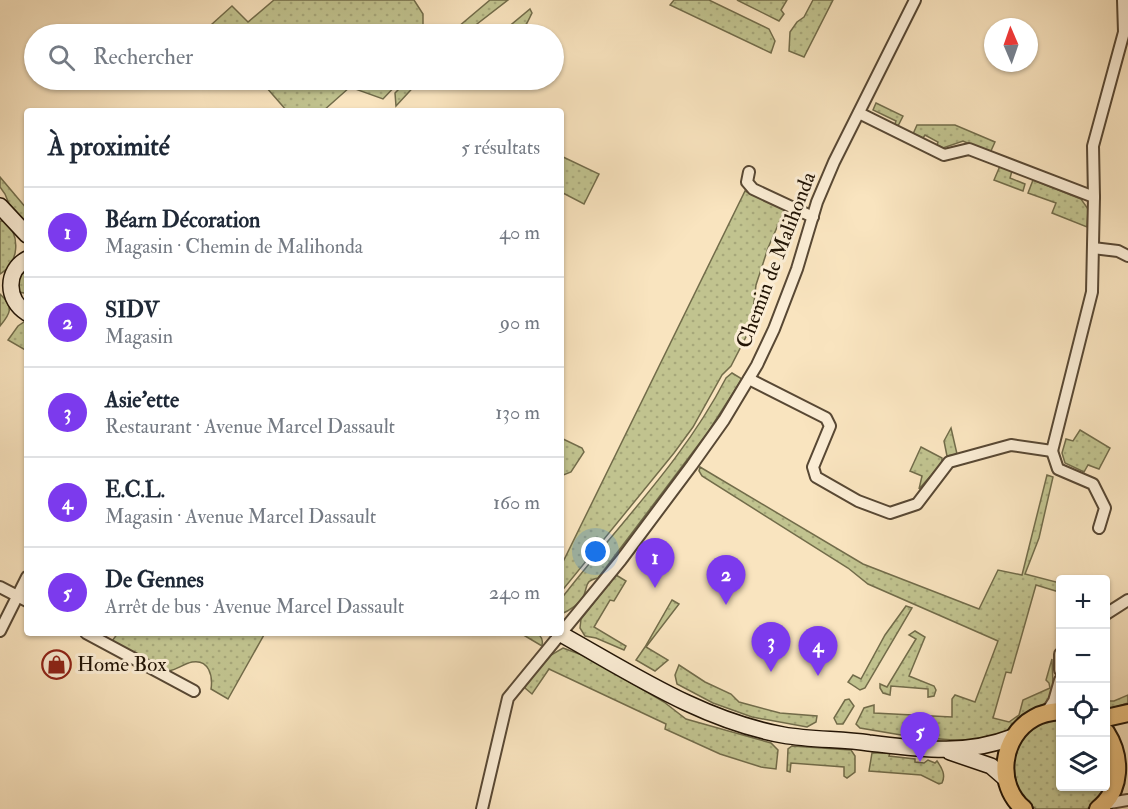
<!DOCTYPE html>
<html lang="fr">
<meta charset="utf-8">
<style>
:root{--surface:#fff;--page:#f6f6f7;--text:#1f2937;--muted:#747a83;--line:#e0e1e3;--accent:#7c3aed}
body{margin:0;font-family:"IM FELL Double Pica",serif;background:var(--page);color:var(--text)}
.controls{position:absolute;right:18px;bottom:18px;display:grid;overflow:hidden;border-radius:6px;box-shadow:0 2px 4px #0004}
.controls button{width:54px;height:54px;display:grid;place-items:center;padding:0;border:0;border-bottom:2px solid var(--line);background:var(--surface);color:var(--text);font:30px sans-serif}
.compass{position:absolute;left:984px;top:18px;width:54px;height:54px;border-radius:50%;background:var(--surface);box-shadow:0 2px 4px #0004;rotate:358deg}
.you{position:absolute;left:596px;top:552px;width:21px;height:21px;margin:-15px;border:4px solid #fff;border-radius:50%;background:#1a73e8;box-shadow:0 0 0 9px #1a73e833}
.badge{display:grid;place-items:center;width:39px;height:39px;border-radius:50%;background:var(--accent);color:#fff;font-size:20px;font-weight:700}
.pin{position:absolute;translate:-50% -50px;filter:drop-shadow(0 2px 3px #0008)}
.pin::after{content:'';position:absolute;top:32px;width:21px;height:18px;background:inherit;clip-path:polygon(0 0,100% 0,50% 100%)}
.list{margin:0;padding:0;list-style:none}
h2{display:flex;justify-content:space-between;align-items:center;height:78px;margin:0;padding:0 24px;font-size:26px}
h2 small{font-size:20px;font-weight:400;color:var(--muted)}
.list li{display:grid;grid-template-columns:39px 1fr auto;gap:18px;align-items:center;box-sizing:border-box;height:90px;padding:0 24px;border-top:2px solid var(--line)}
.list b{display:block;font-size:22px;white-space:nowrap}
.list p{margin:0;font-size:20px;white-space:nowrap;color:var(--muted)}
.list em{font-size:20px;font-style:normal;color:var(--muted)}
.icon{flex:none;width:33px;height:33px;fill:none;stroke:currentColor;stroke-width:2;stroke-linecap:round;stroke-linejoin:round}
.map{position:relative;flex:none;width:1128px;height:809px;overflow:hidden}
.search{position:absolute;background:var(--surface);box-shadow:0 2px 4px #0004;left:24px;top:24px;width:540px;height:66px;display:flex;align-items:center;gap:15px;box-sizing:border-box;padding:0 21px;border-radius:33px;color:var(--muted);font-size:22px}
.panel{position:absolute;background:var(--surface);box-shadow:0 2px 4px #0004;left:24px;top:108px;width:540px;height:528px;border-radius:6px}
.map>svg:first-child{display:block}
.grass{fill:url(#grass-dots);stroke:#726c4a;stroke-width:1.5}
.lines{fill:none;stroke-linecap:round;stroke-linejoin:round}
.street-casing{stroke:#584834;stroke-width:14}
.secondary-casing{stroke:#221405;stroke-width:18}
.primary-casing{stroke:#221405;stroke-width:20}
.street{stroke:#fbedd5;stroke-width:10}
.secondary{stroke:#fbedd5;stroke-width:15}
.primary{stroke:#ecc280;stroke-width:16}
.labels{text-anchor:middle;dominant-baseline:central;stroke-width:6;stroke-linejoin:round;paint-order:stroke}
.street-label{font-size:21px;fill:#221405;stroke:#fbedd5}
.poi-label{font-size:21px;fill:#221405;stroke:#fbedd5;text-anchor:start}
</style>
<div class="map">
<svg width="1128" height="809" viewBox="0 0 1128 809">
<defs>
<pattern id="grass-dots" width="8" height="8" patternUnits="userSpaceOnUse" patternTransform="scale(1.5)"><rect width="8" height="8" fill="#c1c38f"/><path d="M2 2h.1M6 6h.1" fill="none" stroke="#a6a77a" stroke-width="1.8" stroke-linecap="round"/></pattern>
</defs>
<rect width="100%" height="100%" fill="#f9e4bf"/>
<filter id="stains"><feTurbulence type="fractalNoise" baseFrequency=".00333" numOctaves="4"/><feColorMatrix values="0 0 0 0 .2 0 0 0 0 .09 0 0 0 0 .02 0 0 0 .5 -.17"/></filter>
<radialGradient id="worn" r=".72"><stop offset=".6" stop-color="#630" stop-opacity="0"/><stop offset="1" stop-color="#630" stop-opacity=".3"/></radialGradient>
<!-- grass -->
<g class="grass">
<polygon points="274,0 414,0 423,14 423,34 230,34 228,32 226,34 201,34 232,6 248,22"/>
<polygon points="490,0 508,0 464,34 438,34 452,32"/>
<polygon points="674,0 709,0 769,29 775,41 771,53 670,5"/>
<polygon points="737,0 787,0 781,10 784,14 779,21"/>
<polygon points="813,0 833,0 804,57 789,51 790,32 797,22 804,17"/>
<path d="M530 9 532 13C523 32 522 35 500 34Z"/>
<polygon points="269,80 401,80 383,99 350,87 323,111 287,111 266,87 271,82"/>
<polygon points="408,80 420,80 396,106 395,93"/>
<polygon points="876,103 903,116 898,126 895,124 896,121 873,110"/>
<polygon points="917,125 955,125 995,142 990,153 963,141 943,148 937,145 938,142 925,135 923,138 913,134"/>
<polygon points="561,156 599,174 584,204 561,192"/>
<polygon points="1000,166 1012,171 1010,178 1025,184 1023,191 994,180"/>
<polygon points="0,177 27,209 27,227 12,211 5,194 0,187"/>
<polygon points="1033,180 1081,199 1088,209 1087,227 1052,213 1056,203 1028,193"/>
<polygon points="745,191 785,209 768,248 756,285 751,327 731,366 722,375 693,427 674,453 561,592 561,566"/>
<path d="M0 221H5C21 236 19 263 0 274Z"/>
<path d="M27 266V296L24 293 19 292C18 281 19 275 27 266Z"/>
<path d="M0 294C14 307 11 313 0 326Z"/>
<polygon points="27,320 27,351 8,340 18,326"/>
<path d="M732 373 742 379 708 432 598 578C585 581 588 584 584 595 581 603 569 611 561 614V599C617 526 684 460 726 378Z"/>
<polygon points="951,428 957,454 947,456 944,441"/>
<polygon points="1080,430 1110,448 1099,469 1088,465 1084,472 1065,463 1062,453 1066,439 1073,441"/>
<polygon points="561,438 582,448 584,452 571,472 561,476"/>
<polygon points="921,447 942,458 942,463 919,489 922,476 910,471"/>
<polygon points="700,467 863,564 979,609 998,570 1022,575 1047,475 1053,477 1039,538 1025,574 1060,583 1059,592 1036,585 1011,673 1006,672 993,718 1009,722 1019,715 1023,700 1050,688 1049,683 1046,680 1052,659 1053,684 1052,693 1048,702 1033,710 1003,734 980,742 913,737 860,728 856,724 864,708 874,705 874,713 952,717 952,699 955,695 975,702 998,641 868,584 848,568 702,476 699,471"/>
<polygon points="616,575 626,581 614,601 610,600 594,627 626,646 624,650 596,638 585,636 580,628 581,619"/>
<polygon points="672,600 679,604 646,647 668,660 655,671 636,660 645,647"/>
<polygon points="906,606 912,608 865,688 860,690 848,682 853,675 861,679 885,635"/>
<polygon points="915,631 925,637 909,676 934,686 936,690 934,696 928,697 928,689 891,686 890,695 883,693 880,688 880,684 887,687 916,639 909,635"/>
<path d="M118 633H265L228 699 211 689C213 676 209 659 192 662 183 664 177 670 168 671L112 641Z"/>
<path d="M520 633C531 633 545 631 542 646Z"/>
<polygon points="563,648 582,655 618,675 664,702 686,719 771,743 778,750 776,769 761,767 720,754 665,729 666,724 549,669 532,694 525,688 526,684 551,655"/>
<polygon points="679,665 705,682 731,694 739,702 780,713 817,716 816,722 807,727 752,717 713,703 677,684 675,675"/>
<polygon points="1128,695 1128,703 1106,710 1106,701 1114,701"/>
<polygon points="849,699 854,706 843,724 837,724 834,718 845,700"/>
<path d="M1060 719V786H1106V745C1113 769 1111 795 1087 809H1036C994 783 1013 722 1060 719Z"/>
<polygon points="792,746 851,750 855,756 855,772 847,778 844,776 844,767 791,763 790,772 787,771 788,749"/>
<path d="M872 753H890L889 756 915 759V762L924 763 928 760 935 763 937 761C942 768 946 775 942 783L939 784 921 775 869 771Z"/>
</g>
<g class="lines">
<defs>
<g id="street">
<polyline points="859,113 944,155 969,149 1094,197"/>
<polyline points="749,172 747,182 753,189 813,217"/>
<polyline points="1093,248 1118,251 1128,256"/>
<polyline points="749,379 826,418 830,426 813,467 816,477 858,501 890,513 917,504 949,462 1011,445 1052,451"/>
<polyline points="1052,451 1092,292 1094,197 1093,146 1124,32 1123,0"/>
<polyline points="1052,451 1058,469 1093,484 1105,508 1099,528"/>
<polyline points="0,587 27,601"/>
<polyline points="1106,614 1128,600"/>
<polyline points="0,631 27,577"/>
<polyline points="86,633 194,691"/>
<polyline points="1060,654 1060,670"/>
<polyline points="1046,713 1054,701 1060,680"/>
<polyline points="1104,804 1128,800"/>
<polyline points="482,809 508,698 621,560 692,465 724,420 757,365 774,329 797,269 817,202 834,162 915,0"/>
</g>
<g id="secondary">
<polyline points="0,206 27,235"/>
<path d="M27 259C5 271 6 300 27 313"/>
<path d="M559 633C631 673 701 720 783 735 811 740 841 739 869 743 920 749 964 756 1013 737"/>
<polyline points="950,752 991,766 1006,779"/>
</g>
<g id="primary">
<polyline points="1106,718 1128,713"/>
<path d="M1024 809C995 785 1001 736 1034 718 1042 713 1051 712 1060 711"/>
<path d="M1098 809C1122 790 1122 757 1106 732"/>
</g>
</defs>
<!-- street casing -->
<use href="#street" class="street-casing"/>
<!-- secondary casing -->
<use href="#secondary" class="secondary-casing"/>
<!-- primary casing -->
<use href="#primary" class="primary-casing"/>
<!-- street -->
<use href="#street" class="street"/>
<!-- secondary -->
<use href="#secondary" class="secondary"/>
<!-- primary -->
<use href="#primary" class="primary"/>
</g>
<!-- icons -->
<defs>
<symbol id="shop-ring" viewBox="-11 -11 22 22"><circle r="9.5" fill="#fbedd5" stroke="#8f2418" stroke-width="1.5"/><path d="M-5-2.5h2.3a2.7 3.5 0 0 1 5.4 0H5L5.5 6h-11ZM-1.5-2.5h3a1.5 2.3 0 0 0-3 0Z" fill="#8f2418"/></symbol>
</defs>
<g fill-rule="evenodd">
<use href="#shop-ring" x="40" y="648" width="33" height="33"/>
</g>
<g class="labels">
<!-- street labels -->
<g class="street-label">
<text transform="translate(776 260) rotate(-69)">Chemin de Malihonda</text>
</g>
<!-- poi labels -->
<g class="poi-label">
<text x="77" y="664">Home Box</text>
</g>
</g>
<rect width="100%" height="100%" filter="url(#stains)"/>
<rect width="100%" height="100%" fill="url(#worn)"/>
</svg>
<div class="controls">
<button>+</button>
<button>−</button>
<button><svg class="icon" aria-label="locate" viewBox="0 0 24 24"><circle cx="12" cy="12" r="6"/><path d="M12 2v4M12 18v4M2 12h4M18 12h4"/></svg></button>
<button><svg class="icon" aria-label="layers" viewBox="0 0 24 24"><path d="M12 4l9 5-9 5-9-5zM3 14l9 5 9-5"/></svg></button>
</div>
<svg class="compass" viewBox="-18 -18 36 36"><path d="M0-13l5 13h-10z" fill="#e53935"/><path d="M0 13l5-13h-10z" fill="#747a83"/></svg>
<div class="you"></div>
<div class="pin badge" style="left:655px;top:588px">1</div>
<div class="pin badge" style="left:726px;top:605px">2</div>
<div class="pin badge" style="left:771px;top:672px">3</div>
<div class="pin badge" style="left:818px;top:676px">4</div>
<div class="pin badge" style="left:920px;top:762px">5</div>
<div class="search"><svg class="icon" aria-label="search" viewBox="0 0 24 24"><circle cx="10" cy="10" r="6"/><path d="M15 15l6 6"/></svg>Rechercher</div>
<section class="panel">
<h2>À proximité<small>5 résultats</small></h2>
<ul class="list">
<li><span class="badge">1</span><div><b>Béarn Décoration</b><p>Magasin · Chemin de Malihonda</p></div><em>40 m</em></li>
<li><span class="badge">2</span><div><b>SIDV</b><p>Magasin</p></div><em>90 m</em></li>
<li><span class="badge">3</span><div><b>Asie'ette</b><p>Restaurant · Avenue Marcel Dassault</p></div><em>130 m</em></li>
<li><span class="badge">4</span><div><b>E.C.L.</b><p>Magasin · Avenue Marcel Dassault</p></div><em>160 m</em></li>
<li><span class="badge">5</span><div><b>De Gennes</b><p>Arrêt de bus · Avenue Marcel Dassault</p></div><em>240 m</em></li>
</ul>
</section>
</div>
